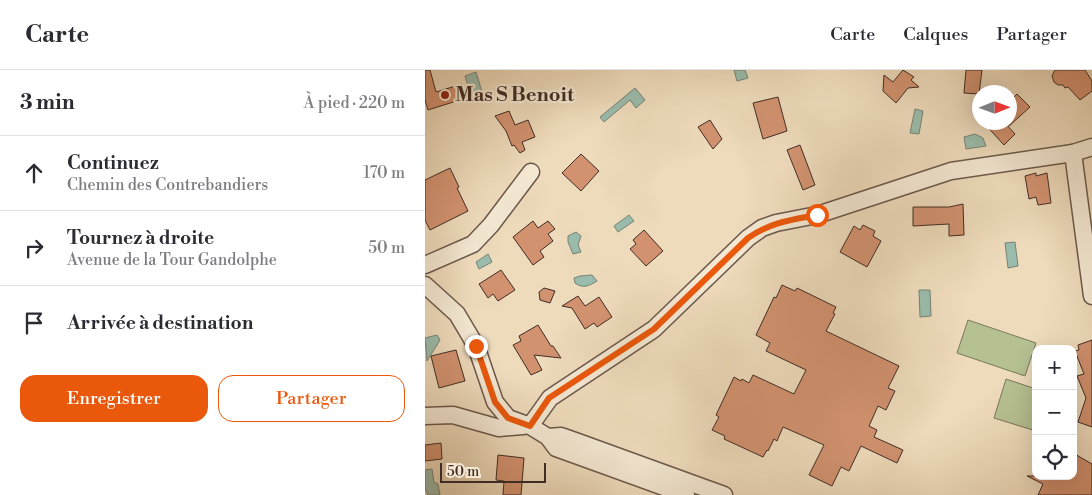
<!DOCTYPE html>
<html lang="fr">
<meta charset="utf-8">
<style>
:root{--surface:#fff;--page:#f2f2f3;--text:#2b2b33;--muted:#7c7c81;--line:#e1e1e2;--accent:#ea580c}
body{margin:0;font-family:"Libre Bodoni",serif;background:var(--page);color:var(--text)}
.controls{position:absolute;right:15px;bottom:15px;display:grid;overflow:hidden;border-radius:10px;box-shadow:0 5px 20px #0002}
.controls button{width:45px;height:45px;display:grid;place-items:center;padding:0;border:0;border-bottom:1px solid var(--line);background:var(--surface);color:var(--text);font:25px sans-serif}
.compass{position:absolute;left:547px;top:15px;width:45px;height:45px;border-radius:50%;background:var(--surface);box-shadow:0 5px 20px #0002;rotate:89deg}
.scale{position:absolute;left:15px;bottom:12px;width:106px;box-sizing:border-box;padding-left:5px;border:2px solid #402d25;border-top:0;font-size:14px;line-height:18px;white-space:nowrap;color:#402d25;-webkit-text-stroke:4px #f4e8d3;paint-order:stroke}
.stop{position:absolute;width:15px;height:15px;margin:-11px;border:4px solid #ea580c;border-radius:50%;background:#fff}
.stop.end{background:#ea580c;border-color:#fff;box-shadow:0 1px 5px #0008}
.list{margin:0;padding:0;list-style:none}
h2{display:flex;justify-content:space-between;align-items:center;height:65px;margin:0;padding:0 20px;font-size:21px}
h2 small{font-size:16px;font-weight:400;color:var(--muted)}
.list li{display:grid;grid-template-columns:32px 1fr auto;gap:15px;align-items:center;box-sizing:border-box;height:75px;padding:0 20px;border-top:1px solid var(--line)}
.list b{display:block;font-size:19px;white-space:nowrap}
.list p{margin:0;font-size:16px;white-space:nowrap;color:var(--muted)}
.list em{font-size:16px;font-style:normal;color:var(--muted)}
.actions{display:flex;gap:10px;padding:15px 20px}
.actions a{flex:1;padding:11px 0;border:1px solid var(--accent);border-radius:15px;text-align:center;font-size:18px;color:var(--accent)}
.actions .main{background:var(--accent);color:#fff}
.icon{flex:none;width:28px;height:28px;fill:none;stroke:currentColor;stroke-width:2;stroke-linecap:round;stroke-linejoin:round}
.map{position:relative;flex:none;width:667px;height:425px;overflow:hidden}
header{display:flex;align-items:center;gap:30px;box-sizing:border-box;height:70px;padding:0 25px;background:var(--surface);border-bottom:1px solid var(--line)}
header strong{font-size:24px}
nav{display:flex;gap:28px;margin-inline-start:auto;font-size:18px}
main{display:flex}
aside{flex:1;background:var(--surface)}
.map>svg:first-child{display:block}
.green{fill:#b6c192;stroke:#7b775c}
.water{fill:#9abcac;stroke:#768376}
.building{fill:#d29270;stroke:#402d25}
.lines{fill:none;stroke-linecap:round;stroke-linejoin:round}
.street-casing{stroke:#6c584b;stroke-width:19}
.street{stroke:#f4e8d3;stroke-width:16}
.route{stroke:#ea580c;stroke-width:6}
.poi-dot{fill:#8f2418;stroke:#f4e8d3;stroke-width:2}
.labels{text-anchor:middle;dominant-baseline:central;stroke-width:4.5;stroke-linejoin:round;paint-order:stroke}
.poi-label{font-size:20px;font-weight:bold;fill:#402d25;stroke:#f4e8d3;text-anchor:start}
</style>
<header>
<strong>Carte</strong>
<nav><a>Carte</a><a>Calques</a><a>Partager</a></nav>
</header>
<main>
<aside>
<h2>3 min<small>À pied · 220 m</small></h2>
<ul class="list">
<li><svg class="icon" aria-label="ahead" viewBox="0 0 24 24"><path d="M12 20V5M6 11l6-6 6 6"/></svg><div><b>Continuez</b><p>Chemin des Contrebandiers</p></div><em>170 m</em></li>
<li><svg class="icon" aria-label="right" viewBox="0 0 24 24"><path d="M7 20v-9h11M14 6l5 5-5 5"/></svg><div><b>Tournez à droite</b><p>Avenue de la Tour Gandolphe</p></div><em>50 m</em></li>
<li><svg class="icon" aria-label="arrive" viewBox="0 0 24 24"><path d="M6 21V4h12l-3 4 3 4H6"/></svg><div><b>Arrivée à destination</b></div></li>
</ul>
<div class="actions"><a class="main">Enregistrer</a><a>Partager</a></div>
</aside>
<div class="map">
<svg width="667" height="425" viewBox="0 0 667 425">
<rect width="100%" height="100%" fill="#eedbbc"/>
<filter id="stains"><feTurbulence type="fractalNoise" baseFrequency=".004" numOctaves="4"/><feColorMatrix values="0 0 0 0 .2 0 0 0 0 .09 0 0 0 0 .02 0 0 0 .5 -.17"/></filter>
<radialGradient id="worn" r=".72"><stop offset=".6" stop-color="#630" stop-opacity="0"/><stop offset="1" stop-color="#630" stop-opacity=".3"/></radialGradient>
<!-- green -->
<g class="green">
<polygon points="543,250 611,273 600,306 532,283"/>
<polygon points="581,309 611,319 611,361 569,348"/>
</g>
<!-- water -->
<g class="water">
<polygon points="309,0 320,0 323,8 312,11"/>
<polygon points="51,2 58,25 47,28 40,6"/>
<polygon points="210,18 220,30 211,38 205,30 179,52 175,47"/>
<polygon points="490,39 498,41 494,64 485,63"/>
<polygon points="550,64 558,68 561,76 541,79 539,67"/>
<polygon points="204,145 209,151 193,162 189,156"/>
<polygon points="151,162 156,166 153,175 156,182 148,184 143,172 143,166"/>
<polygon points="590,172 593,196 583,198 580,173"/>
<polygon points="63,184 67,192 54,199 51,192"/>
<path d="M167 205 172 211C164 216 158 219 150 213L149 208 155 206Z"/>
<polygon points="494,220 505,220 506,246 495,247"/>
<polygon points="12,265 15,270 2,291 0,268"/>
<polygon points="7,399 9,412 13,414 15,425 3,425 0,418 0,400"/>
</g>
<!-- building -->
<g class="building">
<polygon points="0,0 5,0 11,22 37,14 41,28 3,40 0,30"/>
<polygon points="478,0 489,7 486,10 494,17 483,18 471,33 458,21 459,5 468,12"/>
<polygon points="541,0 557,0 554,24 539,23"/>
<polygon points="630,0 660,0 667,11 667,21 655,30 643,17 640,18 638,15 633,15 629,12 627,6"/>
<polygon points="592,24 605,37 584,56 584,32"/>
<polygon points="353,27 362,61 338,69 328,33"/>
<polygon points="84,41 90,55 103,50 110,67 97,72 100,80 95,83 89,75 87,76 81,61 70,46"/>
<polygon points="285,50 297,69 288,79 273,57"/>
<polygon points="558,52 579,52 590,64 579,75"/>
<polygon points="375,75 390,115 378,120 362,80"/>
<polygon points="156,84 174,101 156,121 137,103"/>
<polygon points="25,98 34,117 32,118 43,141 5,160 0,150 0,110"/>
<polygon points="611,103 611,106 622,103 626,133 613,135 611,127 604,129 600,106"/>
<polygon points="538,134 539,165 524,166 524,154 488,156 488,137 524,137"/>
<polygon points="108,151 113,158 123,151 130,159 123,164 128,171 115,181 119,187 108,195 88,167"/>
<polygon points="438,155 450,161 448,166 456,171 442,197 415,182 429,156 435,160"/>
<polygon points="219,160 238,181 221,196 205,179 211,174 208,170"/>
<polygon points="76,200 90,220 73,231 68,224 63,228 54,214"/>
<polygon points="357,215 370,221 372,218 411,237 408,243 410,244 401,261 474,296 463,318 470,321 461,340 453,336 444,356 452,360 449,367 478,380 472,393 436,376 424,401 416,397 407,416 384,405 399,375 358,357 352,371 349,369 343,381 342,380 338,387 299,369 300,366 287,360 294,347 291,345 309,307 316,311 317,309 324,313 328,305 369,324 381,300 341,281 345,273 331,265 349,227 351,228"/>
<polygon points="119,218 130,221 125,233 115,230 114,222"/>
<polygon points="153,226 160,236 174,227 187,247 172,257 169,253 160,259 147,238 137,236"/>
<polygon points="113,255 126,276 128,276 136,288 109,285 117,300 106,305 88,275 96,271 94,266"/>
<polygon points="667,270 667,357 653,352 661,328 652,306 659,304 650,281 654,280 653,275"/>
<polygon points="31,280 40,311 14,318 6,286"/>
<polygon points="16,373 17,389 0,391 0,375"/>
<polygon points="648,383 667,394 667,425 613,425 618,414 602,406 648,406"/>
<polygon points="73,385 99,388 96,425 78,425 79,411 71,410"/>
</g>
<g class="lines">
<defs>
<g id="street">
<polyline points="648,83 667,226"/>
<polyline points="0,195 48,174 66,155 106,102"/>
<polyline points="0,215 32,244 51,276 70,332 83,348 105,356 123,367 131,378 261,425"/>
<polyline points="0,346 28,345 74,358 98,356"/>
<polyline points="105,356 125,328 229,259 323,168 337,158 351,153 392,145 526,101 648,83 667,77"/>
<polyline points="123,367 136,366 153,372 299,425"/>
</g>
</defs>
<!-- street casing -->
<use href="#street" class="street-casing"/>
<!-- street -->
<use href="#street" class="street"/>
</g>
<g class="lines">
<!-- route -->
<path class="route" d="M51 276 70 332 83 348 105 356 124 328 229 259 323 168C346 152 366 150 392 145"/>
</g>
<!-- markers -->
<circle class="poi-dot" cx="20" cy="25" r="5"/>
<g class="labels">
<!-- poi labels -->
<g class="poi-label">
<text x="30" y="25">Mas S Benoit</text>
</g>
</g>
<rect width="100%" height="100%" filter="url(#stains)"/>
<rect width="100%" height="100%" fill="url(#worn)"/>
</svg>
<div class="controls">
<button>+</button>
<button>−</button>
<button><svg class="icon" aria-label="locate" viewBox="0 0 24 24"><circle cx="12" cy="12" r="6"/><path d="M12 2v4M12 18v4M2 12h4M18 12h4"/></svg></button>
</div>
<svg class="compass" viewBox="-18 -18 36 36"><path d="M0-13l5 13h-10z" fill="#e53935"/><path d="M0 13l5-13h-10z" fill="#7c7c81"/></svg>
<div class="scale">50 m</div>
<div class="stop" style="left:392px;top:145px"></div>
<div class="stop end" style="left:51px;top:276px"></div>
</div>
</main>
